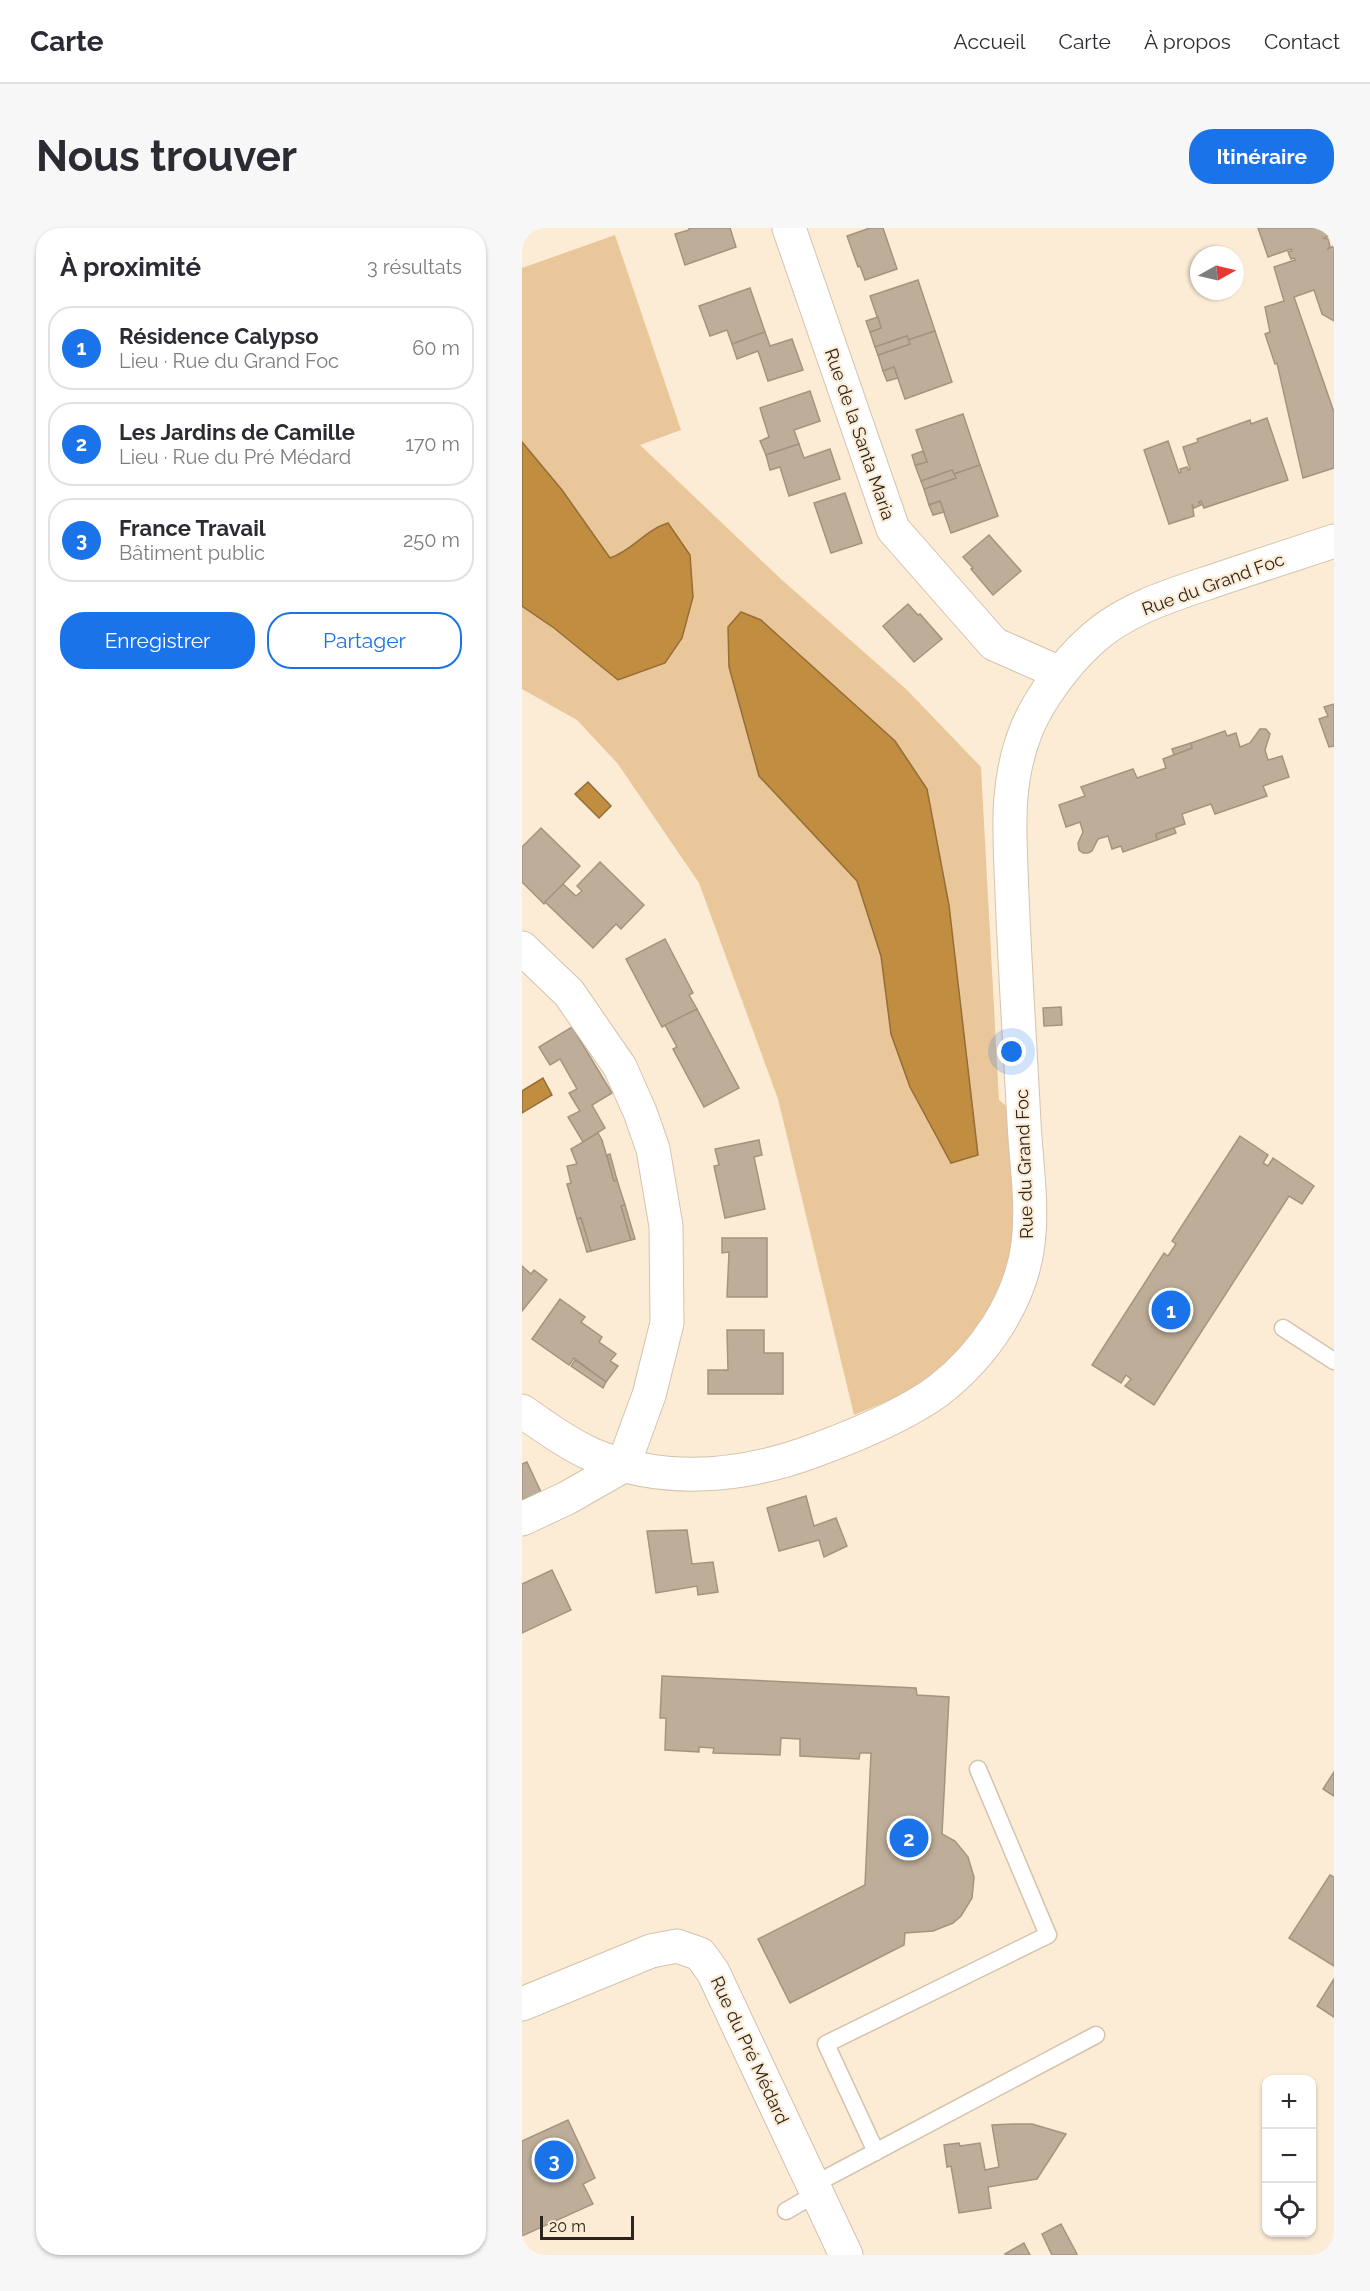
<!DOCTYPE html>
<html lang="fr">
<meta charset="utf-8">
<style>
:root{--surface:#fff;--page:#f7f7f7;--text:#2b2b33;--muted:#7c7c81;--line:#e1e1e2;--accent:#1a73e8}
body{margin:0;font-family:Raleway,sans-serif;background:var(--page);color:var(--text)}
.controls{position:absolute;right:18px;bottom:18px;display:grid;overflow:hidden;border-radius:12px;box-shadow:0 2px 4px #0004}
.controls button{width:54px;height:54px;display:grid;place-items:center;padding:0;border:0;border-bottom:2px solid var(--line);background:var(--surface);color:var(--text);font:30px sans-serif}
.compass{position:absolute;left:668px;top:18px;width:54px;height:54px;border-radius:50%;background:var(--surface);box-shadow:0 2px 4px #0004;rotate:82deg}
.scale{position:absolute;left:18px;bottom:15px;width:94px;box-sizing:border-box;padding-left:6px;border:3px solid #2b251d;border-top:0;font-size:16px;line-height:21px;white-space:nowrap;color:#2b251d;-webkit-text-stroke:4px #fdecd5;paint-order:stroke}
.you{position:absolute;left:490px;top:824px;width:21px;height:21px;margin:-15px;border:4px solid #fff;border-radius:50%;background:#1a73e8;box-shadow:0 0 0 9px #1a73e833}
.badge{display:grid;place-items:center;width:39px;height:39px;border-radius:50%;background:var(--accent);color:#fff;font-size:20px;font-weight:700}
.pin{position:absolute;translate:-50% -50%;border:3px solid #fff;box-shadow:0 2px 6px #0006}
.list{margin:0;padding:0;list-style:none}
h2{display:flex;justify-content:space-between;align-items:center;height:78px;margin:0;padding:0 24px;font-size:26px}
h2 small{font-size:20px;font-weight:400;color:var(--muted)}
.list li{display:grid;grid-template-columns:39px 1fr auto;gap:18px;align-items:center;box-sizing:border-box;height:84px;margin:0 12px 12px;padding:0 12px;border:2px solid var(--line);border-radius:24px}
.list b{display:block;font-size:22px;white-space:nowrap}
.list p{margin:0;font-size:20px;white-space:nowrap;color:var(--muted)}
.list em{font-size:20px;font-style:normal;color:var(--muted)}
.actions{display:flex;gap:12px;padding:18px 24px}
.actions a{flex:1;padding:14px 0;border:2px solid var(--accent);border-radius:24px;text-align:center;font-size:21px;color:var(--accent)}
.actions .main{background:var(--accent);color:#fff}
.icon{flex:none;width:33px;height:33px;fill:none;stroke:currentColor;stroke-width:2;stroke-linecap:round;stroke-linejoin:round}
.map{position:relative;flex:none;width:812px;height:2027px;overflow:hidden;border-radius:24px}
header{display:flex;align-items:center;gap:36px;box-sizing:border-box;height:84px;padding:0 30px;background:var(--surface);border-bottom:2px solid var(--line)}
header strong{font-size:28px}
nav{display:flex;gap:33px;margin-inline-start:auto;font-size:21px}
.intro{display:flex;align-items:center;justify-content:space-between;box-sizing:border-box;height:144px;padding:0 36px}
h1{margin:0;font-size:42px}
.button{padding:15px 27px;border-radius:24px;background:var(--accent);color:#fff;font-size:21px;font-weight:700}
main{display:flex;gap:36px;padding:0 36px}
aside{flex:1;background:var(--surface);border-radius:24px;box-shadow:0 2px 4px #0004}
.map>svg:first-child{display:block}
.green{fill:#e9c79a}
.water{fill:#c18d40;stroke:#946e36;stroke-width:1.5}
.building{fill:#beae99;stroke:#a4947f;stroke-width:1.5}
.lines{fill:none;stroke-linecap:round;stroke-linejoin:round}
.lane-casing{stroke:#d4c3ad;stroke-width:19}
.street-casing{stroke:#d4c3ad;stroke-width:35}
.lane{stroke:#fff;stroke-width:16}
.street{stroke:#fff;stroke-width:33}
.labels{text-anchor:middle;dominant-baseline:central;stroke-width:4.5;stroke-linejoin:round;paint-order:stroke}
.street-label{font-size:18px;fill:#2b251d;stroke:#fdecd5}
</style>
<header>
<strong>Carte</strong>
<nav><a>Accueil</a><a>Carte</a><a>À propos</a><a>Contact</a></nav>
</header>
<div class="intro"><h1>Nous trouver</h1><a class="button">Itinéraire</a></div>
<main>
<aside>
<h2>À proximité<small>3 résultats</small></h2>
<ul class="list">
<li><span class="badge">1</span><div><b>Résidence Calypso</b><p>Lieu · Rue du Grand Foc</p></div><em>60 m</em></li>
<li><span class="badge">2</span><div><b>Les Jardins de Camille</b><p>Lieu · Rue du Pré Médard</p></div><em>170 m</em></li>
<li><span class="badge">3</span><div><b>France Travail</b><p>Bâtiment public</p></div><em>250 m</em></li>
</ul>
<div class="actions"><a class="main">Enregistrer</a><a>Partager</a></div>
</aside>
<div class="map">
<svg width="812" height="2027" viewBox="0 0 812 2027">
<rect width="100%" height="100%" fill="#fdecd5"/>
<!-- green -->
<polygon class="green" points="93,7 159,202 118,217 260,352 384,461 459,539 477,872 487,880 493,981 491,1008 485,1038 471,1075 456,1103 412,1148 382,1166 332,1187 256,871 177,655 96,536 55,492 0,461 0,40"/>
<!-- water -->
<g class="water">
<path d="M0 214 40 262 88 330C113 321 121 303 146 295L168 327 171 369 160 410 143 435 96 452 32 400 0 378Z"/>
<polygon points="219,384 239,392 373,513 405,561 427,677 456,927 429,935 388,859 369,806 359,728 335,653 237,548 207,439 206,399"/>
<polygon points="66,554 89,578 77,590 53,566"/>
<polygon points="21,850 30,867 0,885 0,863"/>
</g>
<!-- building -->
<g class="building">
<polygon points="167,0 208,0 214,19 163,37 153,6 167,2"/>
<polygon points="348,0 361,0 375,41 343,52 338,38 336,39 325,8"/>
<polygon points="736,0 810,0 812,6 802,10 806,11 808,18 806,21 812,18 812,93 800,86 792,62 772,69 812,184 812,240 781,250 755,135 753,136 743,106 748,104 743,79 762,73 752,39 773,32 772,30 769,31 766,24 770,23 769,21 746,29"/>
<polygon points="396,52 413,103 386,112 385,108 353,119 348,104 359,100 348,68"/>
<polygon points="228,60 243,104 210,116 205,102 188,108 177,78"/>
<polygon points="356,89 359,100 348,104 344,93"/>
<polygon points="413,103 430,154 383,171 372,139 361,143 356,127 388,116 386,112"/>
<polygon points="243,104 248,118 270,111 281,142 246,153 236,123 215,131 210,116"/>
<polygon points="385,108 388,116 356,127 353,119"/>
<polygon points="372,139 376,150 365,153 361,143"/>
<polygon points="288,163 298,193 272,202 277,216 244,227 238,213 247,209 238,180"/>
<polygon points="441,186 458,237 432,246 430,242 399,253 393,237 405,234 394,202"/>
<polygon points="745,190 766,252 682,280 679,273 677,274 679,277 672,280 670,276 672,288 647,296 622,222 646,213 657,245 659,244 658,241 665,239 666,242 668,241 661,219 676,214 675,211 728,192 729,196"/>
<polygon points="277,216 282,230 308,221 318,251 267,268 258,239 248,242 244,227"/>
<polygon points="401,223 405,234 393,237 390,227"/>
<polygon points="458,237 476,288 429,305 418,273 407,277 402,261 434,250 432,246"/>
<polygon points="430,242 434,250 402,261 399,253"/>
<polygon points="323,265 340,315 309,325 292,275"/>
<polygon points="418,273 422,284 411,287 407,277"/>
<polygon points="467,307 499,343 471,367 449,341 451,340 441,329"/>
<polygon points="386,376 396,387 398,386 420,411 392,434 361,398"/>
<polygon points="812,476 812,518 807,519 797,491 806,488 802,479"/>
<polygon points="738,501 744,501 748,506 743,522 746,532 760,528 767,549 741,558 745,568 693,586 689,576 660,586 663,596 634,606 635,612 601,624 599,618 590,621 586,608 576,611 570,623 566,625 561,625 557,622 556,615 561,604 558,594 544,599 537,577 563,568 559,559 611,541 615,550 644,540 641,531 670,520 669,515 703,503 705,508 714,505 718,519 728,515"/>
<polygon points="669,515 670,520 652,527 650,521"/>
<polygon points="19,600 58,638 22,676 0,654 0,619"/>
<polygon points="652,600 654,605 635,612 634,606"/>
<polygon points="78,634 122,677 99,701 94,696 71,720 23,674 41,656 54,668 60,663 55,658"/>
<polygon points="143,711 171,765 167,767 175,781 140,799 104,731"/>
<polygon points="539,779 540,797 522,798 521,780"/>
<polygon points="175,781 217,860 182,879 151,821 155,819 143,797"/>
<polygon points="50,799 90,865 70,877 83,900 61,914 46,889 58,883 47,865 55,861 38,831 28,837 17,819"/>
<polygon points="76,905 80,912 92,953 95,952 103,977 99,978 109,1012 69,1023 59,990 55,991 45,956 49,955 45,938 55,936 49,921"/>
<polygon points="718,908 746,927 741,935 746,938 751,930 792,958 780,976 767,968 632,1177 603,1158 609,1151 604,1147 599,1155 570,1137 642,1025 646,1028 654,1016 650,1013"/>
<polygon points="237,912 240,927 232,929 243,981 203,990 192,938 197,937 193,921"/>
<polygon points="88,926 95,952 92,953 85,927"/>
<polygon points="103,977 113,1011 109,1012 99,978"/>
<polygon points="59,990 69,1023 65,1024 55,991"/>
<polygon points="200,1010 245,1010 245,1069 205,1069 207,1024 200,1025"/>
<polygon points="0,1038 9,1046 12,1042 25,1052 0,1083"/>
<polygon points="38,1071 63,1089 59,1094 80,1109 77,1114 94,1126 88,1133 96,1138 84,1154 52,1130 47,1137 10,1111"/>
<polygon points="205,1102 242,1102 242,1125 261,1125 261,1166 186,1166 186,1142 206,1142"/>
<polygon points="53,1132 84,1154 81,1160 49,1138"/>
<polygon points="5,1234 19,1264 0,1272 0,1236"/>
<polygon points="284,1268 292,1298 314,1290 325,1318 302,1329 297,1312 257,1323 245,1280"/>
<polygon points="165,1302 170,1336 191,1334 196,1364 176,1367 175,1358 134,1365 125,1303"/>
<polygon points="30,1342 49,1382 0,1405 0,1356"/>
<polygon points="140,1448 394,1460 395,1467 427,1469 420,1606 433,1613 446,1629 452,1649 450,1670 439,1688 431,1695 411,1703 383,1705 382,1717 268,1775 236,1711 343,1657 349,1525 338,1525 337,1531 278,1528 278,1511 259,1510 258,1527 191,1525 192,1520 177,1519 177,1524 143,1522 144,1490 138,1490"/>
<polygon points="812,1544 812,1568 801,1561"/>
<polygon points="808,1647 812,1649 812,1738 767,1710"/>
<polygon points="812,1751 812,1789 795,1778"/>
<polygon points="46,1892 73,1950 61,1956 71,1976 0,2008 0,1913"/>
<polygon points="491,1896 510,1896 544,1906 515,1951 466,1959 469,1980 437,1985 429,1938 425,1939 422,1917 437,1915 438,1918 458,1915 463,1942 477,1939 470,1897"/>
<polygon points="539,1996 555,2026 554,2027 530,2027 520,2006"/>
<polygon points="502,2015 508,2027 483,2027 483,2026"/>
</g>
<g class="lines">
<defs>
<g id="lane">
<polyline points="761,1100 812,1133"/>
<polyline points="354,1924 304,1816 526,1707 456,1541"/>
<polyline points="291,1957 574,1807"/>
<polyline points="264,1983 295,1965"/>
</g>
<g id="street">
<polyline points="267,0 371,301 472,416 538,445"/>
<polyline points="0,720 47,765 98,839 118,884 131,921 144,998 145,1095 127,1167 101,1238"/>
<path d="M0 1183C23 1199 46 1216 71 1227 144 1257 222 1249 294 1222 332 1208 385 1186 417 1162 462 1127 499 1073 506 1016 511 976 504 934 502 894 498 818 493 742 490 666 488 607 482 557 505 500 518 470 543 436 567 414 603 379 657 365 703 349 740 337 776 325 812 313"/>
<polyline points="0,1291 45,1270 101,1238"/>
<polyline points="0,1776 129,1723 155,1718 178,1726 191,1744 324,2027"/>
</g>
</defs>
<!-- lane casing -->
<use href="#lane" class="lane-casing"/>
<!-- street casing -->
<use href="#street" class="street-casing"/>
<!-- lane -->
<use href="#lane" class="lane"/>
<!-- street -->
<use href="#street" class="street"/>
</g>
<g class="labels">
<!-- street labels -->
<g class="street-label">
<text transform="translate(338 206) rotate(71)">Rue de la Santa Maria</text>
<text transform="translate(691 356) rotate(-20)">Rue du Grand Foc</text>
<text transform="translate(502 936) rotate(-92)">Rue du Grand Foc</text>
<text transform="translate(228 1822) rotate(65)">Rue du Pré Médard</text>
</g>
</g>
</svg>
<div class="controls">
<button>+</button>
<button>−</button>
<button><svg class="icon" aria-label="locate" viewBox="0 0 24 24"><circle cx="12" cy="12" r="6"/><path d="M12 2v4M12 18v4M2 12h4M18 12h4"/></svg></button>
</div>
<svg class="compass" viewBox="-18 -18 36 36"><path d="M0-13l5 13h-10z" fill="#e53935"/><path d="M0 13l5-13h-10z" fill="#7c7c81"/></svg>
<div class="scale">20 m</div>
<div class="you"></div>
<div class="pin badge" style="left:649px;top:1082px">1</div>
<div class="pin badge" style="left:387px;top:1610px">2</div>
<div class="pin badge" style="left:32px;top:1932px">3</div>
</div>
</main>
